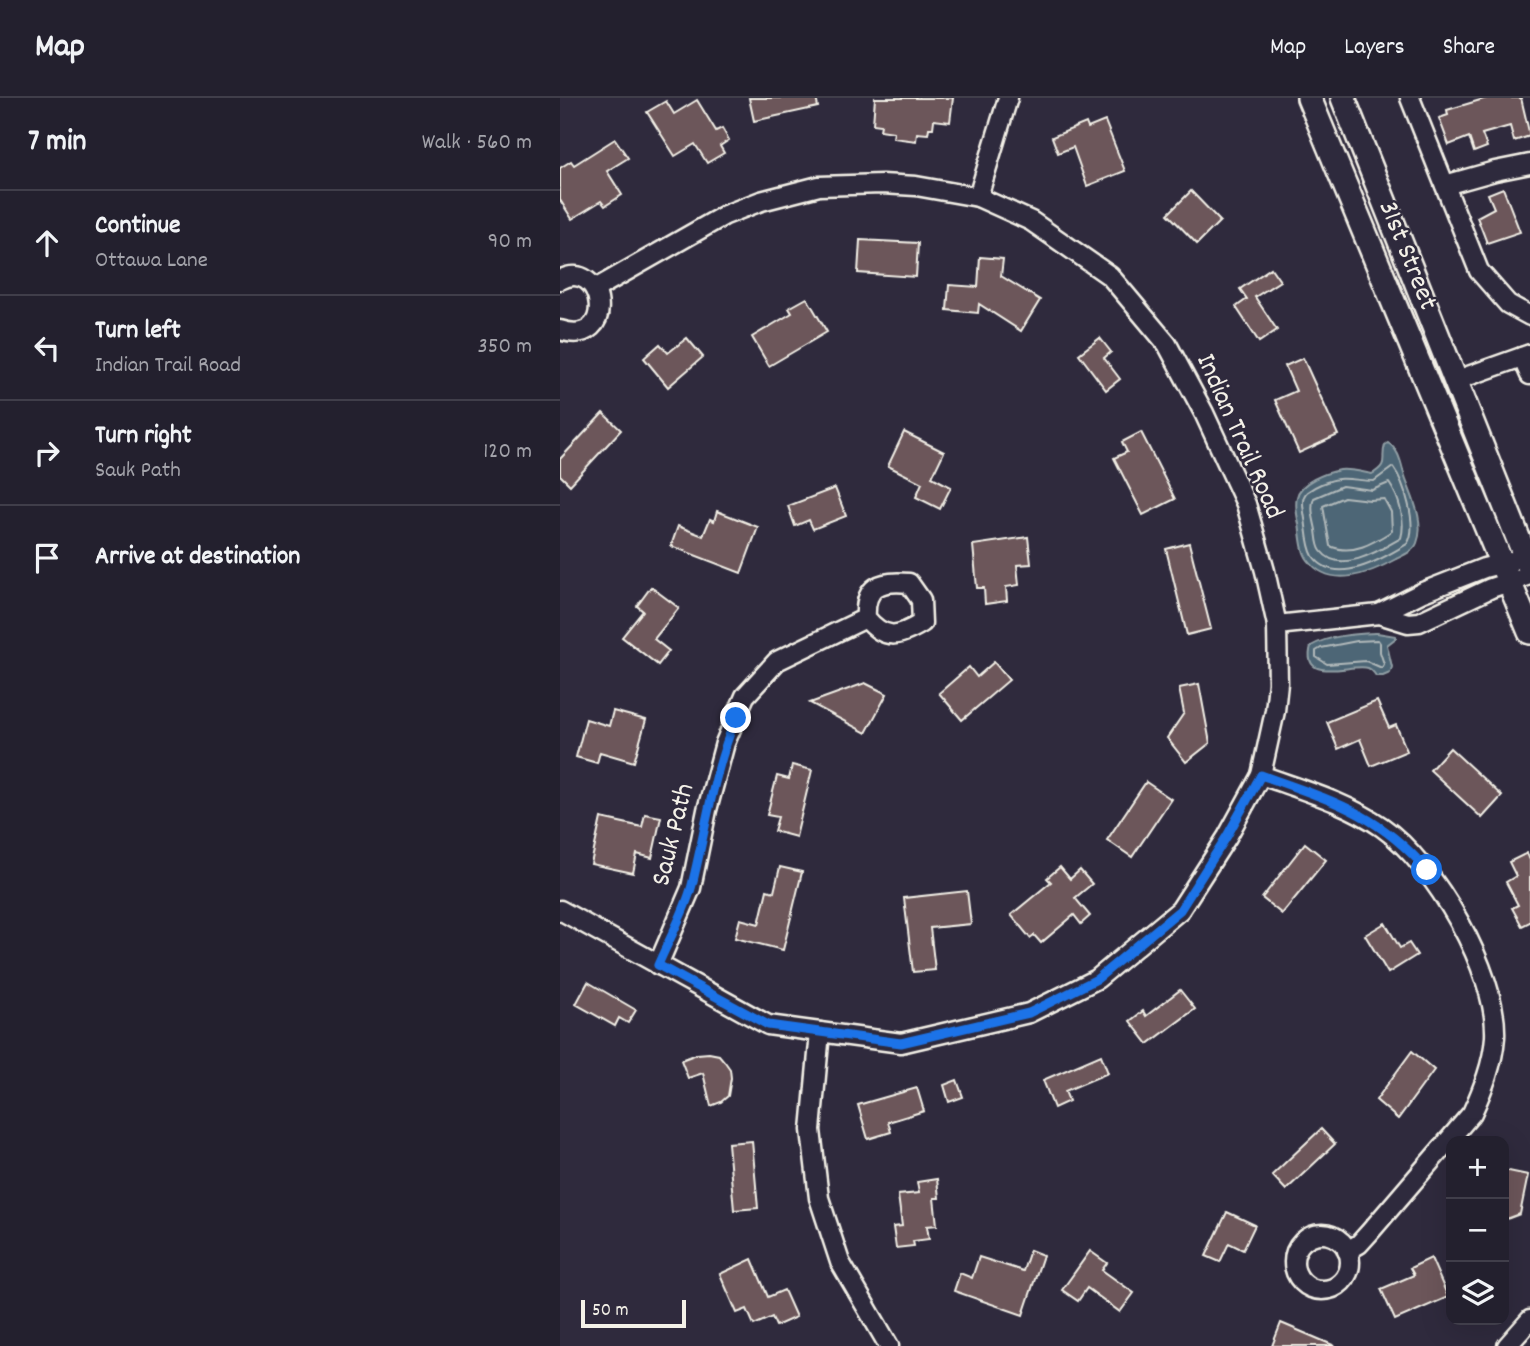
<!DOCTYPE html>
<meta charset="utf-8">
<style>
:root{--surface:#23202e;--page:#2f2d3a;--text:#f1f3f6;--muted:#a3a3aa;--line:#403e4a}
body{margin:0;font-family:Dekko,sans-serif;background:var(--page);color:var(--text)}
.controls{position:absolute;right:21px;bottom:21px;display:grid;overflow:hidden;border-radius:14px;box-shadow:0 7px 28px #0002}
.controls button{width:63px;height:63px;display:grid;place-items:center;padding:0;border:0;border-bottom:2px solid var(--line);background:var(--surface);color:var(--text);font:35px sans-serif}
.scale{position:absolute;left:21px;bottom:18px;width:105px;box-sizing:border-box;padding-left:7px;border:4px solid #f4f1e8;border-top:0;font-size:19px;line-height:24px;white-space:nowrap;color:#f4f1e8;-webkit-text-stroke:5px #2f2a3d;paint-order:stroke}
.stop{position:absolute;width:21px;height:21px;margin:-16px;border:5px solid #1a73e8;border-radius:50%;background:#fff}
.stop.end{background:#1a73e8;border-color:#fff;box-shadow:0 2px 7px #0008}
.list{margin:0;padding:0;list-style:none}
h2{display:flex;justify-content:space-between;align-items:center;height:91px;margin:0;padding:0 28px;font-size:30px}
h2 small{font-size:23px;font-weight:400;color:var(--muted)}
.list li{display:grid;grid-template-columns:46px 1fr auto;gap:21px;align-items:center;box-sizing:border-box;height:105px;padding:0 28px;border-top:2px solid var(--line)}
.list b{display:block;font-size:26px;white-space:nowrap}
.list p{margin:0;font-size:23px;white-space:nowrap;color:var(--muted)}
.list em{font-size:23px;font-style:normal;color:var(--muted)}
.icon{flex:none;width:38px;height:38px;fill:none;stroke:currentColor;stroke-width:2;stroke-linecap:round;stroke-linejoin:round}
.map{position:relative;flex:none;width:970px;height:1248px;overflow:hidden}
header{display:flex;align-items:center;gap:42px;box-sizing:border-box;height:98px;padding:0 35px;background:var(--surface);border-bottom:2px solid var(--line)}
header strong{font-size:33px}
nav{display:flex;gap:38px;margin-inline-start:auto;font-size:24px}
main{display:flex}
aside{flex:1;background:var(--surface)}
.map>svg:first-child{display:block}
.water{fill:#4d6676;stroke:#909ea4;stroke-width:2}
.lines{fill:none;stroke-linecap:round;stroke-linejoin:round}
.shore{stroke:#b1b9ba;stroke-width:2}
.building{fill:#6c565a;stroke:#f4f1e8;stroke-width:2}
.minor-casing{stroke:#f4f1e8;stroke-width:23}
.major-casing{stroke:#f4f1e8;stroke-width:28}
.minor{stroke:#2f2a3d;stroke-width:18}
.major{stroke:#2f2a3d;stroke-width:23}
.route{stroke:#1a73e8;stroke-width:9}
.labels{text-anchor:middle;dominant-baseline:central;stroke-width:5;stroke-linejoin:round;paint-order:stroke}
.street-label{font-size:28px;fill:#f4f1e8;stroke:#2f2a3d}
</style>
<header>
<strong>Map</strong>
<nav><a>Map</a><a>Layers</a><a>Share</a></nav>
</header>
<main>
<aside>
<h2>7 min<small>Walk · 560 m</small></h2>
<ul class="list">
<li><svg class="icon" aria-label="ahead" viewBox="0 0 24 24"><path d="M12 20V5M6 11l6-6 6 6"/></svg><div><b>Continue</b><p>Ottawa Lane</p></div><em>90 m</em></li>
<li><svg class="icon" aria-label="left" viewBox="0 0 24 24"><path d="M17 20v-9H6M10 6l-5 5 5 5"/></svg><div><b>Turn left</b><p>Indian Trail Road</p></div><em>350 m</em></li>
<li><svg class="icon" aria-label="right" viewBox="0 0 24 24"><path d="M7 20v-9h11M14 6l5 5-5 5"/></svg><div><b>Turn right</b><p>Sauk Path</p></div><em>120 m</em></li>
<li><svg class="icon" aria-label="arrive" viewBox="0 0 24 24"><path d="M6 21V4h12l-3 4 3 4H6"/></svg><div><b>Arrive at destination</b></div></li>
</ul>
</aside>
<div class="map">
<svg width="970" height="1248" viewBox="0 0 970 1248">
<rect width="100%" height="100%" fill="#2f2a3d"/>
<filter id="ink" filterUnits="userSpaceOnUse"><feTurbulence type="fractalNoise" baseFrequency=".0143" numOctaves="2"/><feDisplacementMap in="SourceGraphic" scale="14" xChannelSelector="R" yChannelSelector="G"/><feConvolveMatrix kernelMatrix="1 2 1 2 8 2 1 2 1" color-interpolation-filters="sRGB"/></filter>
<g filter="url(#ink)">
<!-- water -->
<g class="water">
<path d="M828 345C841 353 841 369 846 382 853 401 865 425 857 445 854 453 844 457 836 461 811 475 770 492 748 462 741 453 741 438 739 426 737 418 735 408 737 399 740 384 765 375 780 372 791 371 802 374 812 376 830 365 820 362 825 347Z"/>
<path d="M817 535 836 538V540L827 547 832 569 830 575 823 578H816C813 574 813 572 808 570 792 565 740 587 751 548 770 537 796 536 817 535Z"/>
</g>
<g class="lines">
<!-- shore -->
<g class="shore">
<path d="M833 369C844 384 859 429 847 446 824 460 775 490 753 458 747 448 747 432 745 421 744 412 740 401 747 394 751 391 756 388 761 386 786 376 791 383 814 383Z"/>
<path d="M829 385C839 399 846 423 841 440 822 451 780 478 761 453 757 448 757 439 756 432 754 422 750 410 754 400L782 388 812 392Z"/>
<path d="M784 399 810 402 824 401 831 414 832 433C813 445 792 458 770 448L763 408Z"/>
<polygon points="818,542 820,545 820,554 824,566 822,570 806,563 767,566 756,559 756,553 761,550 797,543"/>
</g>
</g>
<!-- building -->
<g class="building">
<polygon points="189,0 256,0 258,9 194,23"/>
<polygon points="315,0 393,0 390,24 374,22 373,30 369,30 368,36 357,35 356,43 333,40 334,34 320,32 321,27 313,26"/>
<polygon points="927,0 961,0 970,38 954,43 950,28 922,36 927,49 914,54 909,39 889,47 879,20 888,17 887,12"/>
<polygon points="137,2 156,33 162,30 169,42 160,48 164,55 147,65 135,46 115,58 87,14 106,3 114,16"/>
<polygon points="545,23 565,73 527,88 513,49 498,55 492,39 526,25 528,30"/>
<polygon points="55,41 68,60 47,73 62,97 45,108 41,103 12,121 0,102 0,70 11,63 14,67"/>
<polygon points="943,90 960,134 927,145 917,119 934,110 928,96"/>
<polygon points="631,93 660,123 637,146 608,116"/>
<polygon points="300,142 358,145 356,179 298,175"/>
<polygon points="420,159 443,161 441,178 480,202 461,233 419,206 418,215 387,212 389,187 418,189"/>
<polygon points="711,170 720,183 695,199 717,232 699,244 676,209 687,201 680,191"/>
<polygon points="247,200 267,234 209,268 192,239 232,215 229,210"/>
<polygon points="127,240 143,259 108,289 84,260 100,246 108,255"/>
<polygon points="540,240 551,254 544,260 560,281 546,292 519,256"/>
<polygon points="743,260 778,337 739,355 715,302 736,293 725,268"/>
<polygon points="43,315 61,332 10,387 0,377 0,361"/>
<polygon points="344,334 384,354 372,379 391,389 380,411 356,399 362,385 328,368"/>
<polygon points="581,334 615,401 583,417 554,360 567,354 562,344"/>
<polygon points="275,390 286,418 253,431 249,422 235,428 228,408"/>
<polygon points="157,413 198,429 181,475 111,448 118,428 143,438 150,421 154,423"/>
<polygon points="468,439 471,466 457,467 459,487 446,489 447,503 425,506 424,490 417,490 413,447"/>
<polygon points="629,445 651,531 627,537 606,451"/>
<polygon points="91,489 119,510 94,541 109,553 98,567 62,539 83,513 77,508"/>
<polygon points="434,564 449,582 402,622 379,595 409,569 417,579"/>
<polygon points="305,585 327,596 306,635 250,605"/>
<polygon points="639,586 650,645 626,664 607,640 624,615 619,590"/>
<polygon points="817,603 829,630 836,627 847,653 811,668 800,641 778,651 767,624"/>
<polygon points="53,613 86,622 74,664 40,654 37,665 16,659 26,621 49,628"/>
<polygon points="890,650 942,698 922,720 870,672"/>
<polygon points="232,667 252,672 236,739 214,733 218,719 207,717 217,678 229,681"/>
<polygon points="586,684 611,701 572,759 547,742"/>
<polygon points="85,716 101,719 92,760 77,756 73,775 31,766 41,720 82,729"/>
<polygon points="745,745 766,762 722,816 702,800"/>
<polygon points="967,755 970,762 970,824 962,828 952,810 958,807 946,784 956,778 949,764"/>
<polygon points="220,769 242,774 223,852 175,840 180,821 199,826 207,792 214,794"/>
<polygon points="500,769 510,781 520,772 532,786 515,800 530,818 521,826 514,817 481,845 474,837 470,840 451,817 491,784 487,780"/>
<polygon points="407,793 411,826 370,830 375,872 353,874 344,800"/>
<polygon points="825,825 840,850 849,845 857,857 828,875 805,837"/>
<polygon points="28,884 76,912 68,925 59,920 55,928 16,906"/>
<polygon points="620,892 635,911 588,946 570,923 583,913 586,918"/>
<polygon points="852,953 874,972 838,1021 816,1002"/>
<polygon points="149,955 159,957 165,964 170,971 171,980 168,998 161,1004 151,1008 143,975 128,980 121,962 137,956"/>
<polygon points="541,957 548,975 505,993 509,1003 494,1010 483,982"/>
<polygon points="397,982 403,999 389,1004 384,987"/>
<polygon points="357,990 364,1013 328,1024 331,1034 308,1041 298,1007"/>
<polygon points="761,1031 775,1046 726,1092 712,1077"/>
<polygon points="192,1043 198,1110 174,1112 168,1045"/>
<polygon points="944,1072 968,1077 960,1116 944,1122"/>
<polygon points="377,1081 379,1100 374,1100 377,1127 367,1128 369,1141 353,1143 354,1148 336,1150 333,1129 342,1128 338,1097 359,1095 357,1084"/>
<polygon points="667,1114 695,1127 683,1152 669,1145 660,1164 646,1158"/>
<polygon points="470,1152 483,1157 463,1217 394,1193 400,1175 412,1180 419,1159 463,1173"/>
<polygon points="530,1153 547,1165 542,1172 574,1195 560,1214 527,1190 518,1203 502,1192"/>
<polygon points="871,1160 888,1199 835,1222 821,1191 854,1177 850,1170"/>
<polygon points="192,1161 208,1199 224,1192 236,1219 216,1228 212,1219 194,1227 187,1211 177,1215 160,1176"/>
<polygon points="721,1225 775,1248 712,1248"/>
</g>
<g class="lines">
<defs>
<g id="minor">
<polyline points="850,0 919,173 948,206 970,218"/>
<polyline points="885,87 935,73 970,66"/>
<polyline points="418,99 448,0"/>
<path d="M0 182C44 158 59 251 0 232"/>
<polyline points="962,259 970,277"/>
<polyline points="897,282 970,256"/>
<polyline points="819,516 848,525 859,524 931,490 970,477"/>
<polyline points="717,527 819,516 863,494 924,470 952,463"/>
<path d="M701 677C742 692 786 704 822 729 874 765 938 875 935 939 933 966 923 991 912 1015L809 1135 799 1146 787 1153"/>
<polyline points="0,812 208,927 341,945 469,915 537,881 620,812 667,739 701,677 715,613 718,585 717,527 705,473 686,406 644,315 607,246 550,178 471,123 418,99 356,88 322,86 259,88 201,103 165,117 35,191"/>
<path d="M98 867 131 790 147 712 165 645 185 598 217 563 306 520C325 543 339 539 362 525L361 502 349 485C320 482 304 488 306 520"/>
<polyline points="260,934 251,1032 259,1100 280,1164 329,1248"/>
<circle cx="762" cy="1164" r="28"/>
<polyline points="947,1248 970,1222"/>
</g>
<g id="major">
<polyline points="749,0 970,534"/>
<polyline points="783,0 970,470"/>
</g>
</defs>
<!-- minor casing -->
<use href="#minor" class="minor-casing"/>
<!-- major casing -->
<use href="#major" class="major-casing"/>
<!-- minor -->
<use href="#minor" class="minor"/>
<!-- major -->
<use href="#major" class="major"/>
</g>
</g>
<g class="lines" filter="url(#ink)">
<!-- route -->
<path class="route" d="M176 620C153 674 146 731 132 787 125 814 109 841 98 867L208 927 341 945 469 915 537 881 620 812 667 738 701 677C770 702 817 714 867 772"/>
</g>
<g class="labels">
<!-- street labels -->
<g class="street-label">
<text transform="translate(846 158) rotate(68)">31st Street</text>
<text transform="translate(678 339) rotate(66)">Indian Trail Road</text>
<text transform="translate(115 737) rotate(-76)">Sauk Path</text>
</g>
</g>
</svg>
<div class="controls">
<button>+</button>
<button>−</button>
<button><svg class="icon" aria-label="layers" viewBox="0 0 24 24"><path d="M12 4l9 5-9 5-9-5zM3 14l9 5 9-5"/></svg></button>
</div>
<div class="scale">50 m</div>
<div class="stop" style="left:867px;top:772px"></div>
<div class="stop end" style="left:176px;top:620px"></div>
</div>
</main>
